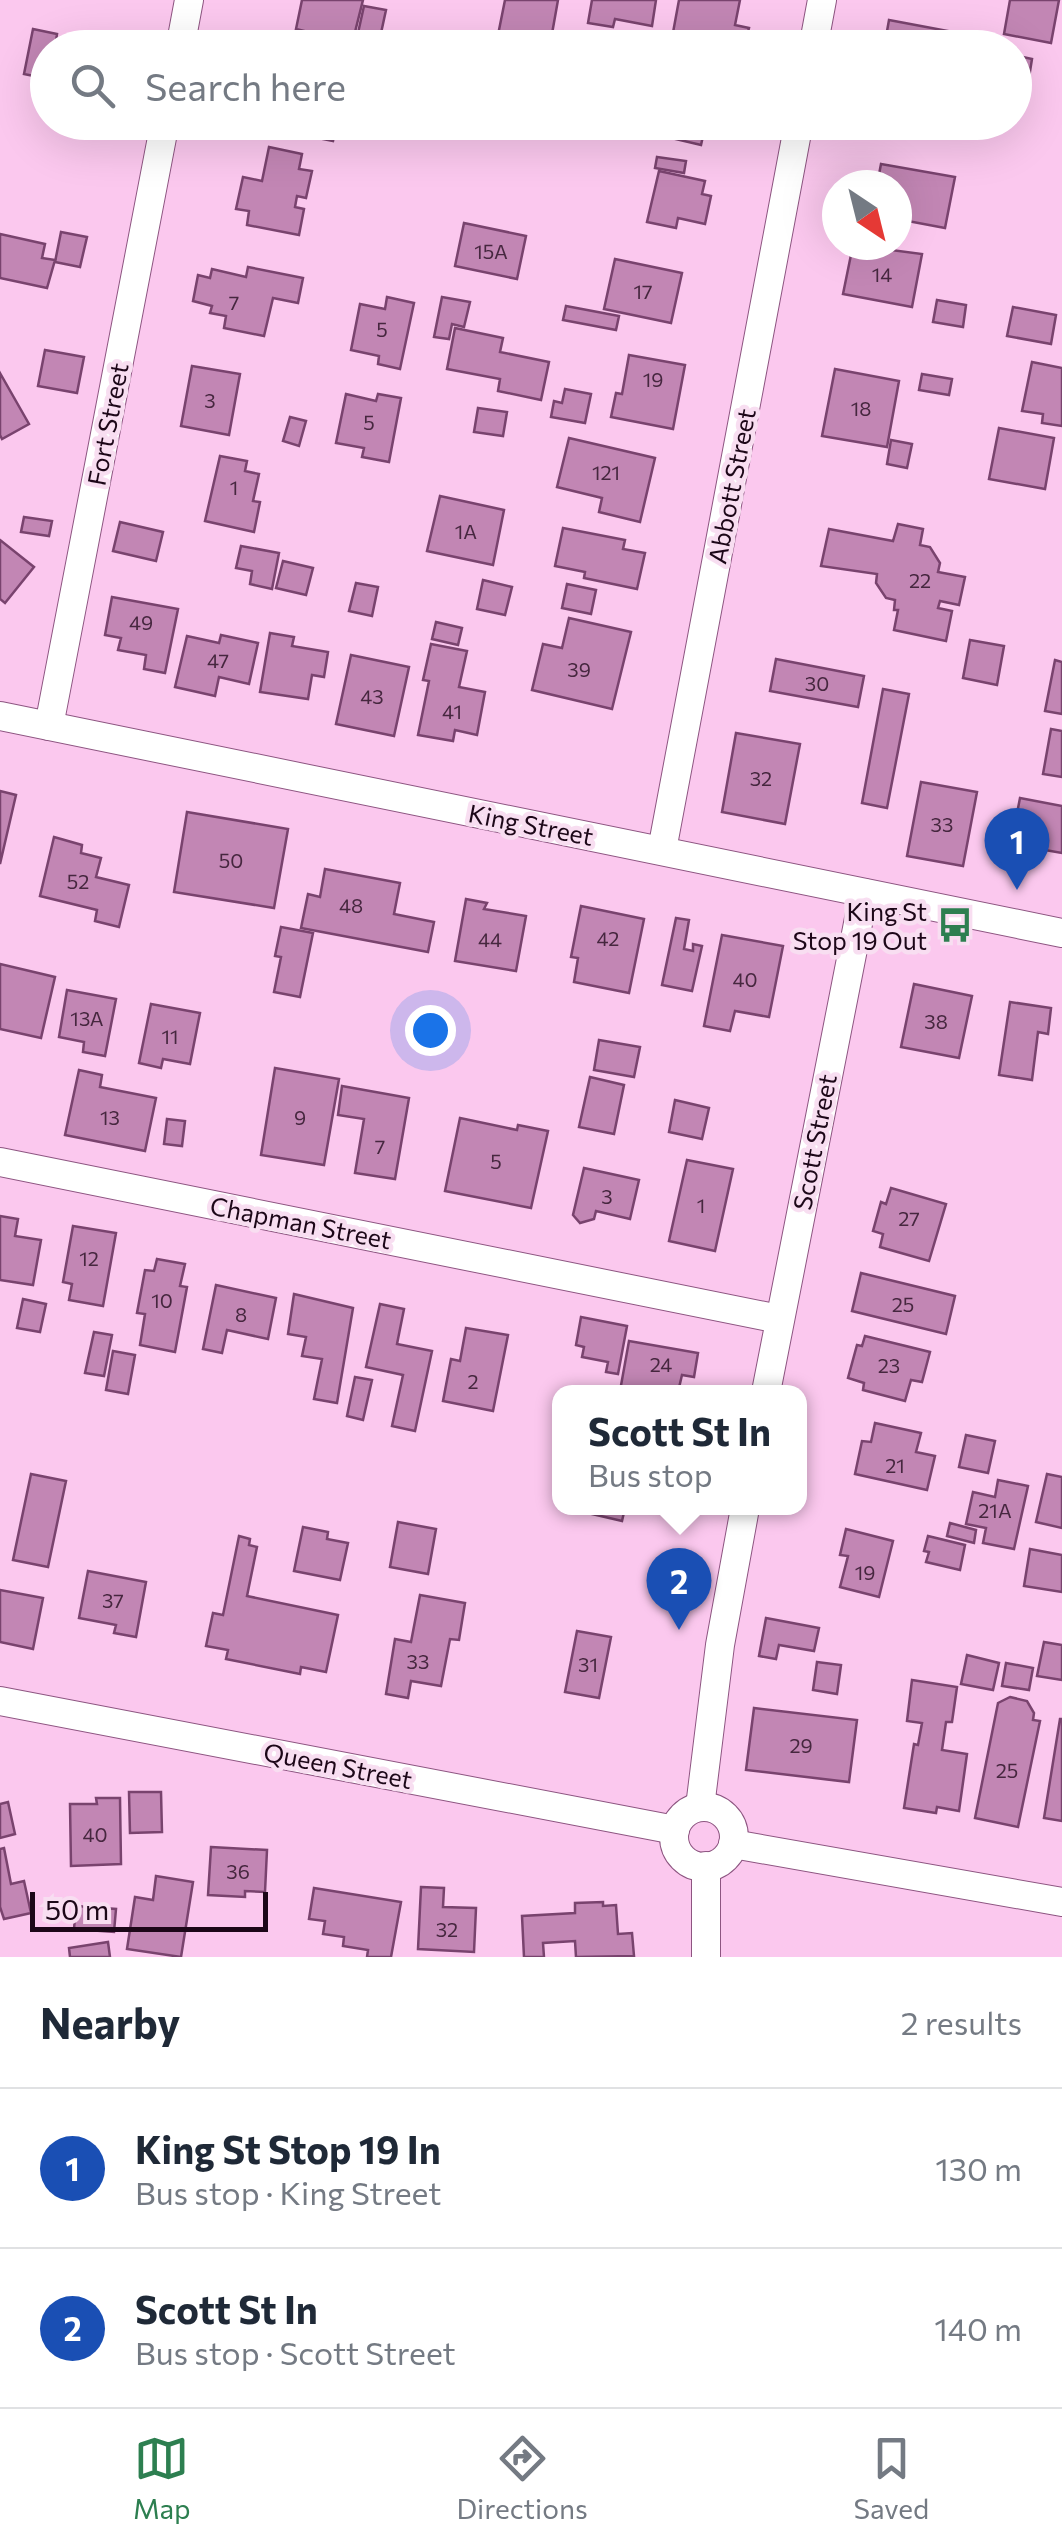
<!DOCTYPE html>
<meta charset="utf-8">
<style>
:root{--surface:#fff;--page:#f2f2f3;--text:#1f2937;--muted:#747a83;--line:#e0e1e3;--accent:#2d7f50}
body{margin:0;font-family:Commissioner,sans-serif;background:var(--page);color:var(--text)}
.compass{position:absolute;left:822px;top:170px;width:90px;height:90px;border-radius:50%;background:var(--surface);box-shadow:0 10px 40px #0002;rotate:145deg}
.scale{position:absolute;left:30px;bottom:25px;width:238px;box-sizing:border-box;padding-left:10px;border:5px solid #1c0718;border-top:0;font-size:28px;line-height:35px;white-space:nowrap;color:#1c0718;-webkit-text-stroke:8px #f8def1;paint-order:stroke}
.you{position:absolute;left:430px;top:1030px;width:35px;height:35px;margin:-25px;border:8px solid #fff;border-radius:50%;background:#1a73e8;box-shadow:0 0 0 15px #1a73e833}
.badge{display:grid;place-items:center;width:65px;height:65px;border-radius:50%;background:var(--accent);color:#fff;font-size:32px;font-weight:700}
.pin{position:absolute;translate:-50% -82px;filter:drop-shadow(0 2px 5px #0008)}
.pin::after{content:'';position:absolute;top:52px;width:35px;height:30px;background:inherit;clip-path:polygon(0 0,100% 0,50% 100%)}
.popup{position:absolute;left:552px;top:1385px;width:255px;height:130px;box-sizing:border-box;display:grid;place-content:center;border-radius:20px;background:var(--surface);filter:drop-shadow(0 2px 8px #0005);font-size:32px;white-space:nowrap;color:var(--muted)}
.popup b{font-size:38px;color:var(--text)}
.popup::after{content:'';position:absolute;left:50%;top:100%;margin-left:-20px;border:20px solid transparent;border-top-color:var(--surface)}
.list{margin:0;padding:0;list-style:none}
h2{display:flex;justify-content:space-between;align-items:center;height:130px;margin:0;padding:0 40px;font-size:42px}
h2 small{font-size:32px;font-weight:400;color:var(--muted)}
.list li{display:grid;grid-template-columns:65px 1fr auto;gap:30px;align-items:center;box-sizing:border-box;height:160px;padding:0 40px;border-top:2px solid var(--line)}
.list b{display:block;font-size:38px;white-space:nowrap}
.list p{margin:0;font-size:32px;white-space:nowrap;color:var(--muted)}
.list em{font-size:32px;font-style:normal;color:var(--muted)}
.icon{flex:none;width:55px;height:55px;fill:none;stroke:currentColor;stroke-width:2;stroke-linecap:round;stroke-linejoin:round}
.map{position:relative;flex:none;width:1062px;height:1957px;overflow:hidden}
.search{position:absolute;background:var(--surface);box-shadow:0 10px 40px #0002;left:30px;right:30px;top:30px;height:110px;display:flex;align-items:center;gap:25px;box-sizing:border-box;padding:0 35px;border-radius:55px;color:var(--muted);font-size:38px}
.sheet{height:450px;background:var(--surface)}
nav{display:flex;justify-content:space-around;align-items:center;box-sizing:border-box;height:140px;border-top:2px solid var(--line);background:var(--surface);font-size:28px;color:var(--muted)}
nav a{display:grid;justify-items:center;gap:5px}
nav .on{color:var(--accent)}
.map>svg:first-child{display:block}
.building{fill:#c286b4;stroke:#79436e;stroke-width:2.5}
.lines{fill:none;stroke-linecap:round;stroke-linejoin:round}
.street-casing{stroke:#8d5581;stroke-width:30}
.street{stroke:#fff;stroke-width:28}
.labels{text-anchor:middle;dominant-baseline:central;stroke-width:9;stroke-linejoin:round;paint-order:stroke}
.number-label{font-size:20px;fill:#46273f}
.street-label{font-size:25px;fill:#1c0718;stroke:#f8def1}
.poi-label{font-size:25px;fill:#1c0718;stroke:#f8def1;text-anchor:end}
</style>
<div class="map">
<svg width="1062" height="1957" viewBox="0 0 1062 1957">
<rect width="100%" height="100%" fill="#fbc8ee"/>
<!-- building -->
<g class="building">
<polygon points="302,0 363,0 351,48 309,48 312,33 296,29"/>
<polygon points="505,0 558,0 550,45 498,35"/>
<polygon points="592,0 656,0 652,26 615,19 613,27 588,23"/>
<polygon points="679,0 740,0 735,25 749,28 744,48 722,48 672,38"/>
<polygon points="1010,0 1059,0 1051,43 1004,34"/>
<polygon points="364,6 386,10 378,47 356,42"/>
<polygon points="889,20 969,35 967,48 884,48"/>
<polygon points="33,29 57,34 56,41 87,48 48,48 48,79 24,74"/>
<polygon points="1014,55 1032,59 1028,84 1014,81"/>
<polygon points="289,122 337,122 333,141 288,132"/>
<polygon points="624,122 642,122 640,138 622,136"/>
<polygon points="666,122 711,122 706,123 701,145 663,136"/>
<polygon points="269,147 302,154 299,169 312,171 306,198 297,196 295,207 304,209 299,235 247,225 249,211 236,209 243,177 262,181"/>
<polygon points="657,157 686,161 684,173 655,168"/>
<polygon points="881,164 955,177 945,228 897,219 897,185 877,185"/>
<polygon points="659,171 705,181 702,194 711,196 705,224 678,218 676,228 647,222"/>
<polygon points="464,223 526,236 517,279 455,266"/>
<polygon points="61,232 87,237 80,267 55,262"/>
<polygon points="0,234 45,244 42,258 55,260 47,288 0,278"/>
<polygon points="853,245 922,254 912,307 843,294"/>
<polygon points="615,259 682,273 671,323 604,309"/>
<polygon points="248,267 303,278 298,303 273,298 264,336 224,328 226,316 210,313 212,306 193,301 198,275 210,278 212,269 246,277"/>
<polygon points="387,297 414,303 400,369 378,364 379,356 351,350 360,304 385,309"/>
<polygon points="442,297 470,302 464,327 452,324 449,339 434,337"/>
<polygon points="937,300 966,305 963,327 933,322"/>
<polygon points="566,306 619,316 616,330 563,320"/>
<polygon points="1013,307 1056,315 1051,344 1007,336"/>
<polygon points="455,328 503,338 500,352 549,362 541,400 498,391 500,379 447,369"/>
<polygon points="45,350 84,357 77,393 38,386"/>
<polygon points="629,355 685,365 673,429 611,417 616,393 622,394"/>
<polygon points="1032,362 1062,368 1062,426 1042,423 1043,414 1022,411"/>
<polygon points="192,366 240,374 229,435 181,426"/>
<polygon points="835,369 899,381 887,447 822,436"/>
<polygon points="0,373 29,424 2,439 0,435"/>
<polygon points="922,374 952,379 949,395 919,390"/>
<polygon points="565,389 591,394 585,423 551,417 554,401 562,403"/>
<polygon points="346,394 376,401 378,394 401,398 389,462 362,457 364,448 336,443"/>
<polygon points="478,408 507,412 503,436 474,432"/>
<polygon points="290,417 306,421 299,446 283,441"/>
<polygon points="999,428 1054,438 1045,489 989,479"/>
<polygon points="569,438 655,458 640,522 599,512 602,498 557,487"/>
<polygon points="891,440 912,444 907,468 887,464"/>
<polygon points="220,456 247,461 245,471 259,474 253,501 260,502 254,532 205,521"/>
<polygon points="440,496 504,510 493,565 427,551"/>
<polygon points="24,517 52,521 49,536 21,532"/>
<polygon points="120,522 163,532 156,561 113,551"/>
<polygon points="898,524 923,529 920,545 930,547 940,563 938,572 965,577 959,605 940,601 938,608 952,611 946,641 894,630 898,610 894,610 895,600 886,598 876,583 877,574 821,566 829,529 893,541"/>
<polygon points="563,528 625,540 623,549 645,553 637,589 584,578 585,572 555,566"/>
<polygon points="0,540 34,567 5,603 0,599"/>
<polygon points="241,546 279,553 272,589 250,584 252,571 236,568"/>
<polygon points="283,561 313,568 306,595 276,588"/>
<polygon points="483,580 512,587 505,615 477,609"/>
<polygon points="356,583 378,587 372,616 349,611"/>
<polygon points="567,584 596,590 591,614 562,608"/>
<polygon points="112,597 178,609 165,673 144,669 146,655 118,650 121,638 105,635"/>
<polygon points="569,618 631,632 612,709 532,690 543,644 562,648"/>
<polygon points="436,622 462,628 458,645 432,639"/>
<polygon points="270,633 294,637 292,646 328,652 324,677 312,675 308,699 260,692"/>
<polygon points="221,635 258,643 249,684 219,677 215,696 175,687 187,636 219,643"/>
<polygon points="970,640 1004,646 997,685 963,678"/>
<polygon points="431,644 467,651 459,687 485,692 477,735 455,730 453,741 418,735 429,681 423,680"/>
<polygon points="351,655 409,667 394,736 336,724"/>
<polygon points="776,659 864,676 858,707 770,691"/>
<polygon points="1055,660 1062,662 1062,714 1045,711"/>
<polygon points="883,689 909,694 887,808 862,803"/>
<polygon points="1051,729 1062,731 1062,777 1043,774"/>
<polygon points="736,733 800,744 785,824 722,812"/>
<polygon points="921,782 977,792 963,866 907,856"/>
<polygon points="0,791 16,795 0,864"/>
<polygon points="1020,798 1062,806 1062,853 1011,844"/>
<polygon points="187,812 288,829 274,908 174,892"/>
<polygon points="54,837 82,845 81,853 101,858 96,877 129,885 119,927 95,921 97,910 40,896"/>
<polygon points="325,869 400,883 394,914 434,922 428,952 301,928 308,894 320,897"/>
<polygon points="466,899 487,903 484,909 526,916 516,971 455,961"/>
<polygon points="581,906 644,919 629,993 574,982 578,958 571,957"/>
<polygon points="676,918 689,920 684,949 693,951 693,944 702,946 692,991 662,985"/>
<polygon points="281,927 313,933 300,997 274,992 281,957 275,956"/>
<polygon points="722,935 783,946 769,1017 735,1011 730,1031 704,1026"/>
<polygon points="0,964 55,977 41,1038 0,1029"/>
<polygon points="914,984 972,996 959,1058 901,1047"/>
<polygon points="67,990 116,999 105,1056 83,1052 84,1042 59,1037"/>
<polygon points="1010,1002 1051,1008 1048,1034 1038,1032 1032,1080 999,1075"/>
<polygon points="151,1004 200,1013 190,1064 163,1059 161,1068 139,1063"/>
<polygon points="599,1040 640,1047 634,1077 594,1070"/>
<polygon points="275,1068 339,1079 324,1165 261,1155"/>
<polygon points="79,1070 102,1075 100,1087 156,1098 145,1151 65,1135"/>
<polygon points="590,1077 624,1085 614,1134 579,1127"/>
<polygon points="342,1086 409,1098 395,1179 355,1173 364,1119 338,1115"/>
<polygon points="675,1100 709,1108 702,1139 669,1132"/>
<polygon points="460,1118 517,1130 518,1125 548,1131 531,1208 445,1191"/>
<polygon points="167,1119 185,1121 182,1146 164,1144"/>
<polygon points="687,1160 733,1169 715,1251 669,1241"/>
<polygon points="584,1168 639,1180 630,1219 596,1211 594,1219 580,1223 573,1215"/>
<polygon points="891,1188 946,1204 929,1261 880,1247 883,1234 873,1231 881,1202 886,1204"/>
<polygon points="0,1216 18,1219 15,1236 41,1240 33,1285 0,1280"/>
<polygon points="73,1226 116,1233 103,1306 69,1300 72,1284 63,1282"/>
<polygon points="157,1259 185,1264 180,1286 187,1287 175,1352 140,1345 145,1314 137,1313 145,1270 154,1271"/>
<polygon points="861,1273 955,1296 946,1334 852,1311"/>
<polygon points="216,1285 276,1298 268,1339 227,1330 222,1353 203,1349"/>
<polygon points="294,1294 353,1308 337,1403 314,1399 322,1359 302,1356 306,1337 288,1334"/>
<polygon points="23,1299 46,1304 40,1332 17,1328"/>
<polygon points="380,1304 404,1309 397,1344 432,1351 415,1431 392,1426 403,1375 366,1367"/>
<polygon points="581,1317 627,1326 618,1374 606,1372 608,1362 582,1357 584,1347 576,1345"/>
<polygon points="466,1328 508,1335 493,1411 443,1401 451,1359 460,1361"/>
<polygon points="94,1332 112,1335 104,1376 85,1373"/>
<polygon points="865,1336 930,1352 922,1382 911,1380 905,1401 863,1390 864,1383 848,1378 857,1345 862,1346"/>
<polygon points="629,1341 698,1353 694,1377 682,1375 678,1392 620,1391"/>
<polygon points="113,1351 135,1355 128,1394 106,1390"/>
<polygon points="355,1377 372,1380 363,1420 347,1416"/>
<polygon points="875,1423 921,1433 916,1452 935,1456 927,1490 855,1474 862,1441 871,1442"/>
<polygon points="966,1435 995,1441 988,1473 959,1467"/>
<polygon points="31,1474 66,1481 48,1567 13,1560"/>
<polygon points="1047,1474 1062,1477 1062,1528 1036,1522"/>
<polygon points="998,1480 1028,1486 1014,1549 983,1543 986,1528 966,1524 973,1492 995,1497"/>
<polygon points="590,1508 625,1508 622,1521 588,1513"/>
<polygon points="398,1522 436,1529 428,1574 390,1567"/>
<polygon points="950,1523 976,1530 974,1543 947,1536"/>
<polygon points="303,1527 328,1532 327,1539 348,1543 340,1580 294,1571"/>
<polygon points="846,1529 893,1541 879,1597 840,1587 848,1556 840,1555"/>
<polygon points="239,1536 250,1539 249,1545 257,1547 247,1596 338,1615 326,1672 301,1667 300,1674 226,1659 228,1650 206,1646 213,1613 223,1615"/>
<polygon points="928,1536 965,1545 960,1570 926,1562 929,1552 924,1551"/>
<polygon points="1030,1549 1062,1555 1062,1592 1024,1586"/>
<polygon points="88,1571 146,1582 136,1637 114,1633 116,1625 79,1618"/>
<polygon points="0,1590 43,1598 33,1649 0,1642"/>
<polygon points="420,1595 465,1603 459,1640 450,1639 441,1686 411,1681 408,1698 386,1694 395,1639 411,1642"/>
<polygon points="766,1618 819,1628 814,1651 779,1645 776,1659 759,1656"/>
<polygon points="577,1631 611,1637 599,1698 565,1692"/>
<polygon points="1044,1642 1062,1645 1062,1680 1037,1676"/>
<polygon points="967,1655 999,1663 993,1690 961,1684"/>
<polygon points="817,1662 841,1665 837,1694 813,1690"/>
<polygon points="1006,1663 1033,1668 1029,1690 1002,1686"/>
<polygon points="912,1680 957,1687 952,1722 946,1722 942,1750 967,1754 959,1811 937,1807 936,1813 904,1808 914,1744 918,1745 922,1723 907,1721"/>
<polygon points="1010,1697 1027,1701 1034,1713 1033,1720 1040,1721 1018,1827 975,1818 998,1703"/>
<polygon points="754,1708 857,1720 849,1782 746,1770"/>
<polygon points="1060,1719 1062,1719 1062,1821 1044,1818"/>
<polygon points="129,1792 161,1792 162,1832 130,1833"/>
<polygon points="96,1798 120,1798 121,1864 71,1866 70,1804 97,1804"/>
<polygon points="8,1802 15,1834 0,1838 0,1804"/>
<polygon points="211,1847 267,1850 265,1892 245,1891 245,1897 208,1895"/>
<polygon points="4,1848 11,1884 24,1881 31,1913 4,1919 0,1907 0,1849"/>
<polygon points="156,1876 193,1882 181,1957 127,1949 135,1897 153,1900"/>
<polygon points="421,1887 444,1888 443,1907 476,1908 474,1952 418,1949"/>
<polygon points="314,1888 401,1902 391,1957 367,1957 368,1950 343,1946 344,1937 323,1934 325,1921 309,1919"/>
<polygon points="603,1902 603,1906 616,1905 618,1934 632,1933 634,1956 576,1957 575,1941 543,1943 544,1957 524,1957 522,1916 575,1913 575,1903"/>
<polygon points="76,1906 116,1909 114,1932 74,1929"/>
<polygon points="108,1942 110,1957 70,1957 69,1948"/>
</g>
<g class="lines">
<defs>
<g id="street">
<polyline points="180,48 189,0"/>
<polyline points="813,48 822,0"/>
<polyline points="0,716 1062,933"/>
<polyline points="49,726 165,122"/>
<polyline points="662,850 799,122"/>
<polyline points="0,1162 779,1319"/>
<polyline points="766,1392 864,893"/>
<polyline points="0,1701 675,1830"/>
<polyline points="700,1807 720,1645 745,1508"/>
<circle cx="704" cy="1837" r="30"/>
<polyline points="733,1844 1062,1902"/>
<polyline points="706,1866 706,1957"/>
</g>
</defs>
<!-- street casing -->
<use href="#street" class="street-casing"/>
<!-- street -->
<use href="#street" class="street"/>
</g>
<!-- icons -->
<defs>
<symbol id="bus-bare" viewBox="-9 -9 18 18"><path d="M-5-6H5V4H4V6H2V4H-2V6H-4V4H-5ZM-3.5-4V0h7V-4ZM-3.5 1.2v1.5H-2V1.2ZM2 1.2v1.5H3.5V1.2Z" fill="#2d7f50" stroke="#f8def1" stroke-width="2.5" paint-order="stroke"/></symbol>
</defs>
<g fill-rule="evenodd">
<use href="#bus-bare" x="930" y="900" width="50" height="50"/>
</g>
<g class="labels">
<!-- number labels -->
<g class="number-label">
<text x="491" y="251">15A</text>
<text x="882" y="274">14</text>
<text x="643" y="291">17</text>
<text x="234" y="302">7</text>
<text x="382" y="329">5</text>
<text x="653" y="379">19</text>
<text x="210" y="400">3</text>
<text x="861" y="408">18</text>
<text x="369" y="422">5</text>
<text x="606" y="472">121</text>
<text x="234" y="487">1</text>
<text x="466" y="531">1A</text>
<text x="920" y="580">22</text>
<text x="141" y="622">49</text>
<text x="218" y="660">47</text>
<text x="579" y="669">39</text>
<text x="817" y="683">30</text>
<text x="372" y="696">43</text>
<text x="452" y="711">41</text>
<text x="761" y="778">32</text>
<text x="942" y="824">33</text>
<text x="231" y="860">50</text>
<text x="78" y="881">52</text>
<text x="351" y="905">48</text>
<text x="608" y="938">42</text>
<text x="490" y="939">44</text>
<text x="745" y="979">40</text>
<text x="87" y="1018">13A</text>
<text x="936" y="1021">38</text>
<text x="170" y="1036">11</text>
<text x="110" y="1117">13</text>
<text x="300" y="1117">9</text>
<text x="380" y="1146">7</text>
<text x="496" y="1161">5</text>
<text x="607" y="1196">3</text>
<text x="701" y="1205">1</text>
<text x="909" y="1218">27</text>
<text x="89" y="1258">12</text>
<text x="162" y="1300">10</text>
<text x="903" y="1304">25</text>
<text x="241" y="1314">8</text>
<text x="661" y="1364">24</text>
<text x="889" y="1365">23</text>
<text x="473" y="1381">2</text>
<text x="895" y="1465">21</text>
<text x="995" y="1510">21A</text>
<text x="865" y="1572">19</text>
<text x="113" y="1600">37</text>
<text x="418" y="1661">33</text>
<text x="588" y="1664">31</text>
<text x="801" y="1745">29</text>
<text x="1007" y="1770">25</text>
<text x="95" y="1834">40</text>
<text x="238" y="1871">36</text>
<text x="447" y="1929">32</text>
</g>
<!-- street labels -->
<g class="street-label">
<text transform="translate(107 424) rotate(-79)">Fort Street</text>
<text transform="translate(731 486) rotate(-79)">Abbott Street</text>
<text transform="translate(531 824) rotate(11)">King Street</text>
<text transform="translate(814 1142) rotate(-79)">Scott Street</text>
<text transform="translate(301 1222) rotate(11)">Chapman Street</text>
<text transform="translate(338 1765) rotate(11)">Queen Street</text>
</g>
<!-- poi labels -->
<g class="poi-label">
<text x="927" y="911">King St<tspan x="927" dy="29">Stop 19 Out</tspan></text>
</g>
</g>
</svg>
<svg class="compass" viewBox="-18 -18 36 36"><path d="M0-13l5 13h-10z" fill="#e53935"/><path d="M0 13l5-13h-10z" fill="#747a83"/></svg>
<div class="scale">50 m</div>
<div class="you"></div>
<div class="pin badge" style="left:1017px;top:890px;background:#1a4fb4">1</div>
<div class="pin badge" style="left:679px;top:1630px;background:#1a4fb4">2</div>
<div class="popup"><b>Scott St In</b>Bus stop</div>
<div class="search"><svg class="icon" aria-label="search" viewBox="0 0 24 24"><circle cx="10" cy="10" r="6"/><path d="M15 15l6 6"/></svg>Search here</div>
</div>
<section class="sheet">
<h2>Nearby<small>2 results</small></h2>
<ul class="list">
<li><span class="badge" style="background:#1a4fb4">1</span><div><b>King St Stop 19 In</b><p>Bus stop · King Street</p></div><em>130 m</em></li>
<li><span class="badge" style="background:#1a4fb4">2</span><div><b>Scott St In</b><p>Bus stop · Scott Street</p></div><em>140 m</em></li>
</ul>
</section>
<nav>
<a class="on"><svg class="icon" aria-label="map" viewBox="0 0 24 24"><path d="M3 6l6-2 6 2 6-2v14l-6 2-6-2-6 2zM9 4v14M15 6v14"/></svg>Map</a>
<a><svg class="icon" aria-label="directions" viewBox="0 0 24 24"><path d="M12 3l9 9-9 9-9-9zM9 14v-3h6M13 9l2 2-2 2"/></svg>Directions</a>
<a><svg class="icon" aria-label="saved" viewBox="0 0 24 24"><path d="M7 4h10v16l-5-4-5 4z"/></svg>Saved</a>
</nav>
